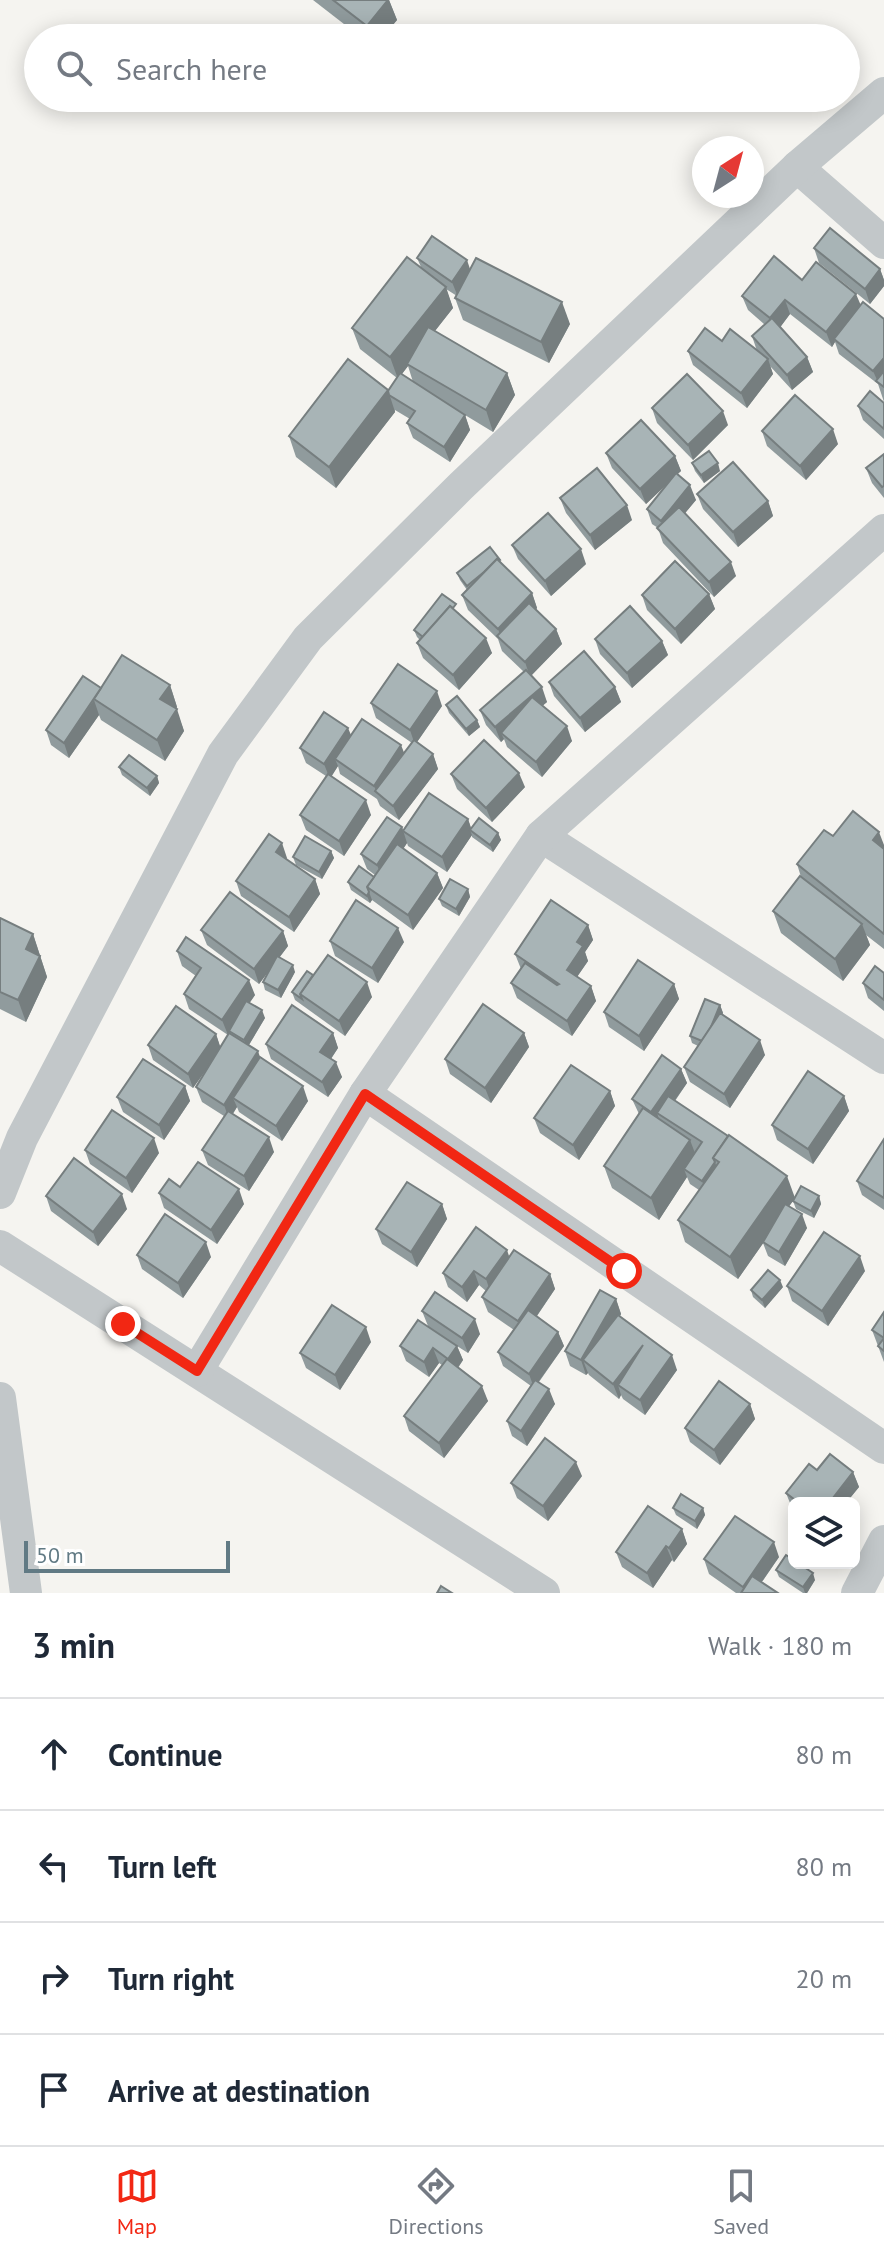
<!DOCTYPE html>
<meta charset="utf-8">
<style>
:root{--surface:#fff;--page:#f2f2f3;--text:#1f2937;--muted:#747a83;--line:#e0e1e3;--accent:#f22713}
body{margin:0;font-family:"PT Sans",sans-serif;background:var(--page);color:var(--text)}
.controls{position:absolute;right:24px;bottom:24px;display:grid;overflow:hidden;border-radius:12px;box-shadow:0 4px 20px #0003}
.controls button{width:72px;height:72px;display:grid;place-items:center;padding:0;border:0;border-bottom:2px solid var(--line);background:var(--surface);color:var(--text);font:40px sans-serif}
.compass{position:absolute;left:692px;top:136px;width:72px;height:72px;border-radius:50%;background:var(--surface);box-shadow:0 4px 20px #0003;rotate:36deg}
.scale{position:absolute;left:24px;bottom:20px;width:206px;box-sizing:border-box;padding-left:8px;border:4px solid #617a84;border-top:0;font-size:22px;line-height:28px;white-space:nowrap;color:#617a84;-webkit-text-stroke:6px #fff;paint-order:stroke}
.stop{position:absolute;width:24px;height:24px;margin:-18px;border:6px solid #f22713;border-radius:50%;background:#fff}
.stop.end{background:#f22713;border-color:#fff;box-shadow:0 2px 8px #0008}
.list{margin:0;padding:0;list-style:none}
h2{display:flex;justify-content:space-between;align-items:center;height:104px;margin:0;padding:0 32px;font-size:34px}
h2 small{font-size:26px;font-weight:400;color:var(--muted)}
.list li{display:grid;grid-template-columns:52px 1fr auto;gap:24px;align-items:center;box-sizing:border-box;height:112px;padding:0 32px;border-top:2px solid var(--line)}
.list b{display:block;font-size:30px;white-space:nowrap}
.list em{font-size:26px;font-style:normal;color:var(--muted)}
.icon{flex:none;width:44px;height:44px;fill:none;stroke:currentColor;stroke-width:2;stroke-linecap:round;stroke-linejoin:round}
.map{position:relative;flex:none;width:884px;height:1593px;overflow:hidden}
.search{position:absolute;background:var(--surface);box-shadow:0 4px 20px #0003;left:24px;right:24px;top:24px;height:88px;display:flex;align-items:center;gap:20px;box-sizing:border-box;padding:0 28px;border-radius:44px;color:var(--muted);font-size:30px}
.sheet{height:552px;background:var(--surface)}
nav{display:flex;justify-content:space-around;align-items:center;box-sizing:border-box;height:112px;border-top:2px solid var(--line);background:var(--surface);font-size:22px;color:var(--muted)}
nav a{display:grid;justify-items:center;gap:4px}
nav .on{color:var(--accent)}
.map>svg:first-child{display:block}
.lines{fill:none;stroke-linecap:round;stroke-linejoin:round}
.minor{stroke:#c2c7c9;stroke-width:32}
.wall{fill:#909b9d;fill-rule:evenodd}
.shaded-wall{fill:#767e7f}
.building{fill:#a8b4b6;stroke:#767e7f;stroke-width:2}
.route{stroke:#f22713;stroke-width:10}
</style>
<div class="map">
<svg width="884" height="1593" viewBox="0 0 884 1593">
<rect width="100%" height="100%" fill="#f5f4f0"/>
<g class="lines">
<!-- minor -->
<g class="minor">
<polyline points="797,167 884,243"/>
<polyline points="541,836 884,1058"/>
<polyline points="365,1094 884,1448"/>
<polyline points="0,1193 22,1138 223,754 308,638 461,486 797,167 884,93"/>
<polyline points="0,1246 544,1593"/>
<polyline points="197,1371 365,1094 541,836 884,530"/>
<polyline points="0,1398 26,1593"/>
<polyline points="857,1593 884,1541"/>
</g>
</g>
<!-- wall -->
<g class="wall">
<polygon points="313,0 389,0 397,20 382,38 362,38"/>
<polygon points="814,248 880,269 884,280 884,286 870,304 819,263"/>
<path d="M417 258 470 269 570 324 549 363 463 320 455 298 457 296 446 289 453 308 435 331 507 373 515 395 493 432 465 415 470 430 450 462 413 438 407 423 410 419 395 410V412L336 488 296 457 289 436 388 391 397 378 360 349 352 328 421 267ZM408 366 413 382 402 374Z"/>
<polygon points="802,280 861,306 884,319 884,402 878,384 839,354 835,342 832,347 790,314 780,327 807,357 813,372 792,390 770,366 773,374 747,408 693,365 688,351 722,341 757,351 752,336 765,325 748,310 742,296"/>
<polygon points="884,403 884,439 863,420 858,406"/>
<polygon points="652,408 728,425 693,460 657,423"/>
<polygon points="762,431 838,444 806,480 767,446"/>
<polygon points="606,453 675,456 681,471 677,474 696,500 685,513 736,576 714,597 663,543 658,528 652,524 647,509 668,483 646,504 612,468"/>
<polygon points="884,454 884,498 872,483 866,468"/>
<polygon points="692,463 720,471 704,483 695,471"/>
<polygon points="697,494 768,501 773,516 738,547 703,509"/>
<polygon points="560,498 632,520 595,550 566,513"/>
<polygon points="512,545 586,564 551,596 518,559"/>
<polygon points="500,560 502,565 532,593 537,608 536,610 556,629 562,644 531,675 547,702 542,706 572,741 542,777 507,747 504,739 501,742 486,725 480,710 524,672 502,651 498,639 468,610 462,595 467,590 460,580 457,573"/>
<polygon points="709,594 715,609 681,644 647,610 642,595"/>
<polygon points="458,612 492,653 459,690 423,658 417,643 420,640 417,637 414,630"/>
<polygon points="595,639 662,641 668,655 632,688 600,654"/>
<polygon points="549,682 615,687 621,702 585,732 554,696"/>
<polygon points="170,685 177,707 176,709 184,731 165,761 101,720 99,715 69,758 51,745 46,730 101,688"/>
<polygon points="371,703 442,706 417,742 433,754 438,769 399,820 380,806 377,799 340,774 338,766 331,776 371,815 344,856 306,830 300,815 326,776 306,763 300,748 351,736 404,753 412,743 376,718"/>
<polygon points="446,705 477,720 480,727 469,736 449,713"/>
<polygon points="119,767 157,776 159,783 150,796 122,775"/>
<polygon points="451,774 525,787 492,822 457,789"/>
<polygon points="468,819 471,828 498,833 501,840 493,852 472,837 472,835 447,872 408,846 407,843 403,849 437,873 443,888 413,930 372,900 370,903 351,890 348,882 374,877 375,875 367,869 361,854 402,827 403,830"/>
<polygon points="833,836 884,845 884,949 866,935 870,945 843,981 781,933 773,911 801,877 797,864"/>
<polygon points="331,851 334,858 322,879 296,865 293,857"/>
<polygon points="287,858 286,859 315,879 320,894 294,932 241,896 236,881"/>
<polygon points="468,889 470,897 459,916 442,906 439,899"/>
<polygon points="0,918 33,934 47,977 26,1022 0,1009"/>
<polygon points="588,925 593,940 585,952 588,961 577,977 591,986 596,1001 572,1036 517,998 511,983 521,969 515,954"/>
<polygon points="201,930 283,931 288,946 279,958 295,972 281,998 265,990 263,982 268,972 259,984 207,945"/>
<polygon points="330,941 404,942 378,983 335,956"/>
<polygon points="177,951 255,995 249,1003 265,1018 249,1045 260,1058 308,1101 282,1141 239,1112 237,1107 233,1114 274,1152 249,1191 208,1165 202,1150 224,1116 202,1102 196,1087 206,1070 193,1088 153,1060 148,1045 216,1034 220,1047 228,1035 189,1009 184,994 196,976 182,966"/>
<polygon points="884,973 884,1011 868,998 863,983"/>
<polygon points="313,975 372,997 345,1036 295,1000 292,992"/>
<polygon points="674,984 679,999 644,1051 609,1027 604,1012"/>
<polygon points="720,1005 723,1013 722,1014 765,1055 730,1108 690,1082 684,1067 698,1046 692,1043 690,1036"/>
<polygon points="333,1033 338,1048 331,1059 342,1077 328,1097 271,1059 266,1044"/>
<polygon points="524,1033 529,1047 491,1103 450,1074 445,1059"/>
<polygon points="681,1069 687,1083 675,1101 795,1197 819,1196 821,1204 814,1218 796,1209 793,1201 789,1206 807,1228 785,1266 768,1256 763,1243 738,1279 685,1242 678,1220 699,1190 690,1184 687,1177 659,1220 612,1188 604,1166 639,1114 632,1099"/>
<polygon points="185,1086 190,1101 164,1140 123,1112 117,1097"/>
<polygon points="610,1091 615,1106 579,1160 540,1133 534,1118"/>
<polygon points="844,1096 849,1111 813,1164 777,1140 772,1125"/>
<polygon points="884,1139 884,1210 862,1195 857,1181"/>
<polygon points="85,1150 159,1153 132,1193 90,1164"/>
<polygon points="180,1187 244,1204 217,1244 164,1208 159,1193"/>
<polygon points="46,1196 127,1209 98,1246 51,1211"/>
<polygon points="442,1204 447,1219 417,1267 382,1244 376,1229"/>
<polygon points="137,1255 211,1257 183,1298 142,1269"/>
<polygon points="509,1257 550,1274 555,1289 537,1316 558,1332 564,1346 539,1382 555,1404 527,1446 512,1436 507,1421 531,1386 503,1366 498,1352 514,1330 488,1312 482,1297 486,1291 479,1285 467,1302 448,1287 443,1273"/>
<polygon points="865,1271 828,1326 792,1301 787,1286"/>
<polygon points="783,1287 765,1308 753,1297 751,1290"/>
<polygon points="616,1299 621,1314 620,1316 677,1370 645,1415 623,1399 621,1395 619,1399 589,1375 588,1373 586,1375 570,1366 565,1351"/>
<polygon points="422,1311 480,1334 468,1353 457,1346 463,1360 458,1368 488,1401 444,1458 409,1431 404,1416 442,1365 439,1363 429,1377 406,1361 400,1346 428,1326"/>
<polygon points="884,1312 884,1362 872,1330"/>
<polygon points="371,1342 340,1390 306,1368 300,1353"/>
<polygon points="750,1404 755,1419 720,1465 690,1442 685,1428"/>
<polygon points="817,1470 853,1472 859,1487 846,1503 794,1503 794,1510 792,1508 786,1493"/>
<polygon points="582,1476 548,1521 517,1498 511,1483"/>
<polygon points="673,1508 703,1508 705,1515 697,1529 676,1515"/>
<polygon points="682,1529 687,1544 674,1562 672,1560 653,1588 622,1567 616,1552"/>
<polygon points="779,1557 762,1582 778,1593 736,1593 709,1574 704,1559"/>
<polygon points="776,1570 815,1580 807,1593 803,1593 779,1577"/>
</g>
<!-- shaded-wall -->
<g class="shaded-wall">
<polygon points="388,0 389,0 397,20 382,38 371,38 367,26"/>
<polygon points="467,260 472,275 458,297 452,282"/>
<polygon points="880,269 884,280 884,286 870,304 865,289"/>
<polygon points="446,287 453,308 408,365 407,364 408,366 398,379 390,357"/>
<polygon points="856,294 862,308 834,339 835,342 832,347 826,332"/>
<polygon points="785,300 790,314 776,333 770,318"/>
<polygon points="562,302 570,324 549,363 541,342"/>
<polygon points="807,357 813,372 792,390 787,375"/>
<polygon points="884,358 884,379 878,382 873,371"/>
<polygon points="768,359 773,374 747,408 741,393"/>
<polygon points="507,373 515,395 493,432 486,410"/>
<polygon points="388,390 395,412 336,488 329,467"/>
<polygon points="723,411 728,425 693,460 688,445"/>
<polygon points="465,415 470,430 450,462 444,447"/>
<polygon points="833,429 838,444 806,480 800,466"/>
<polygon points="675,456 681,471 646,504 640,489"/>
<polygon points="718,463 720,471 704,483 701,475"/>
<polygon points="690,485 696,500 667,535 661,521"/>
<polygon points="768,501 773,516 738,547 733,532"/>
<polygon points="627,505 632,520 595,550 590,535"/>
<polygon points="581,549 586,564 551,596 545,581"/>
<polygon points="731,562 736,576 714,597 709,582"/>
<polygon points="532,593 537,608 504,643 502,640 498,629"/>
<polygon points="709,594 715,609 681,644 675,629"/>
<polygon points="556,629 562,644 530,677 525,662"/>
<polygon points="486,638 492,653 459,690 453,675"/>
<polygon points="662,641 668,655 632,688 627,673"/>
<polygon points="170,685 177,707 168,721 160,699"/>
<polygon points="542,687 547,702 506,737 501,733 504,739 501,742 495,727"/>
<polygon points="615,687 621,702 585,732 580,718"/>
<polygon points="437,691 442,706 415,745 410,730"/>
<polygon points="94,700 99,715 69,758 64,743"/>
<polygon points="177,709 184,731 165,761 157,740"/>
<polygon points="477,720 480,727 469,736 466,729"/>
<polygon points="567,726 572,741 542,777 536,762"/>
<polygon points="348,728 354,742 335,759 338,766 330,779 324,764"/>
<polygon points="401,745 407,760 377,793 374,786"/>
<polygon points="433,754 438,769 399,820 393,806"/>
<polygon points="519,773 525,787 492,822 486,808"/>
<polygon points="157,776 159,783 150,796 147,788"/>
<polygon points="366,800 371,815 344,856 339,841"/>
<polygon points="468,819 472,831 470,830 472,835 447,872 442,857"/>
<polygon points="402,827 407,843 383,880 377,865"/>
<polygon points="879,832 884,845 884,857 873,840"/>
<polygon points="498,833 501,840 493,852 490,845"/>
<polygon points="282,843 287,858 281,867 276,852"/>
<polygon points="331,851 334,858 322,879 319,872"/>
<polygon points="437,873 443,888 413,930 408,915"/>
<polygon points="315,879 320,894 294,932 289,917"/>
<polygon points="468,889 470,897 459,916 456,909"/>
<polygon points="369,892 372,900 370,903 367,896"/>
<polygon points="862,924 870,945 843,981 835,959"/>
<polygon points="588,925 593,940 585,952 588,961 572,984 567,970 577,942"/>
<polygon points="398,928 404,942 378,983 372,968"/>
<polygon points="283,931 288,946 259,984 254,969"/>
<polygon points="33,934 47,977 26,1022 18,1000 26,949"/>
<polygon points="293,965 295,972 281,998 278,990"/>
<polygon points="249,980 255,995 228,1035 222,1020"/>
<polygon points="367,982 372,997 345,1036 339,1021"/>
<polygon points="674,984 679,999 644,1051 639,1036"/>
<polygon points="591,986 596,1001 572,1036 567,1021"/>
<polygon points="720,1005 723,1013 708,1049 705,1042"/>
<polygon points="262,1010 265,1018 247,1048 244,1040"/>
<polygon points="333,1033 338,1048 326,1066 320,1052"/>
<polygon points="524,1033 529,1047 491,1103 485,1088"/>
<polygon points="216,1034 221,1049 193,1088 188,1074"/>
<polygon points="760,1040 765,1055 730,1108 724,1094"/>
<polygon points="258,1051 263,1066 233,1098 237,1107 229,1119 224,1105"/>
<polygon points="336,1062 342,1077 328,1097 322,1082"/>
<polygon points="681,1069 687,1083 663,1117 657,1113 660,1122 657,1127 651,1112"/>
<polygon points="185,1086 190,1101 164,1140 159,1125"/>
<polygon points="303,1086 308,1101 282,1141 276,1126"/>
<polygon points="610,1091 615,1106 579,1160 573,1145"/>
<polygon points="844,1096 849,1111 813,1164 808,1149"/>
<polygon points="269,1137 274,1152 249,1191 244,1176"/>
<polygon points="154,1138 159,1153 132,1193 126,1178"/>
<polygon points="690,1140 698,1161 684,1169 687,1177 659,1220 651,1198"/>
<polygon points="715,1162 720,1177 708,1196 702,1181"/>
<polygon points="787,1176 795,1198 738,1279 730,1257"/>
<polygon points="239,1189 244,1204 217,1244 211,1230"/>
<polygon points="122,1194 127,1209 98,1246 93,1232"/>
<polygon points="819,1196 821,1204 814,1218 811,1211"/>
<polygon points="442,1204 447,1219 417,1267 411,1252"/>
<polygon points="802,1214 807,1228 785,1266 779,1252"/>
<polygon points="206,1242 211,1257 183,1298 178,1283"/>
<polygon points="507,1250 512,1265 491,1294 486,1279"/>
<polygon points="860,1256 865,1271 828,1326 822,1311"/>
<polygon points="474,1271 479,1285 467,1302 462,1287"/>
<polygon points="550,1274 555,1289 523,1336 518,1321"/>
<polygon points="780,1280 783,1287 765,1308 762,1300"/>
<polygon points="616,1299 621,1314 591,1366 583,1360 588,1373 586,1375 581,1360"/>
<polygon points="475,1319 480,1334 468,1353 462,1338"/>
<polygon points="366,1327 371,1342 340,1390 335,1375"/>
<polygon points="558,1332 564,1346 534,1388 529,1374"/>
<polygon points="643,1345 618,1385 621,1395 619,1399 613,1384"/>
<polygon points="457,1346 463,1360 454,1373 448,1359"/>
<polygon points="433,1348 439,1363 429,1377 424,1362"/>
<polygon points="672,1355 677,1370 645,1415 640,1400"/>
<polygon points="482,1386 488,1401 444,1458 439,1443"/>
<polygon points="549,1389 555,1404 527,1446 521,1431"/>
<polygon points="750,1404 755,1419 720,1465 714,1450"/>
<polygon points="576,1462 582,1476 548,1521 543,1506"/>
<polygon points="853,1472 859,1487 846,1503 829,1503"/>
<polygon points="703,1508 705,1515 697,1529 695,1521"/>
<polygon points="682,1529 687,1544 674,1562 669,1548"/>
<polygon points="774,1542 779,1557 754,1593 745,1593 743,1587"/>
<polygon points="666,1546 672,1560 653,1588 647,1573"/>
<polygon points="813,1573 815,1580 807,1593 805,1593 803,1587"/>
</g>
<!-- building -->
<g class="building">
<polygon points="333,0 388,0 367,26"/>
<polygon points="830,228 880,269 865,289 814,248"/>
<polygon points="432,236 467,260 452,282 417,258"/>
<polygon points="774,256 802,280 816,262 856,294 826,332 785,300 770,318 742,296"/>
<polygon points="407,257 446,287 390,357 352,328"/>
<polygon points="476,258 562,302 541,342 455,298"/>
<polygon points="863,302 884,319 884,358 873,371 834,339"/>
<polygon points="772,318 807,357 787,375 752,336"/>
<polygon points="428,327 507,373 486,410 407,364"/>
<polygon points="705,328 722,341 730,329 768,359 741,393 688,351"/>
<polygon points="348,359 388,390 329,467 289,436"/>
<polygon points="884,371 884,387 876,381"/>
<polygon points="400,373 465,415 444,447 407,423 415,411 389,395 388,391"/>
<polygon points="687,374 723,411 688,445 652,408"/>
<polygon points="870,391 884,403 884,429 858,406"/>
<polygon points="795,395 833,429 800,466 762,431"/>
<polygon points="641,420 675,456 640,489 606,453"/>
<polygon points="709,451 718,463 701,475 692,463"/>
<polygon points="884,454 884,486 882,487 866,468"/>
<polygon points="733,462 768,501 733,532 697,494"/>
<polygon points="597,468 627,505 590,535 560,498"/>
<polygon points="676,473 690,485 661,521 647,509"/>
<polygon points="679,507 731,562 709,582 657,528"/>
<polygon points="548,513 581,549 545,581 512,545"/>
<polygon points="490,547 500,560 498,561 497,559 484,572 467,586 457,573"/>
<polygon points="497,559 532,593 498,629 462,595"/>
<polygon points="675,561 709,594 675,629 642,595"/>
<polygon points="442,594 456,604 453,608 450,606 423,637 414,630"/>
<polygon points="529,603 556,629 525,662 497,636"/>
<polygon points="450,606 486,638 453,675 417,643"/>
<polygon points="630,606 662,641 627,673 595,639"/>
<polygon points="584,651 615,687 580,718 549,682"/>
<polygon points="122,655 170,685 160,699 177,709 157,740 94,699"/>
<polygon points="398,664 437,691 410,730 371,703"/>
<polygon points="526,670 542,687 495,727 480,710"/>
<polygon points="83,676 101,688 64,743 46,730"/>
<polygon points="457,696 477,720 466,729 446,705"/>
<polygon points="532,697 567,726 536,762 501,733"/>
<polygon points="324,712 348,728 324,764 300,748"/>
<polygon points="362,719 401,745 374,786 335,759"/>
<polygon points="414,740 433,754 393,806 375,791"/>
<polygon points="484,740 519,773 486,808 451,774"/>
<polygon points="129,755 157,776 147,788 119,767"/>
<polygon points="328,774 366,800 339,841 300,815"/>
<polygon points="429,793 468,819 442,857 403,831"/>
<polygon points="853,811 879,832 873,840 884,849 884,934 797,864 824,830 833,836"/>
<polygon points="387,817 402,827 377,865 361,854"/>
<polygon points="479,818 498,833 490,845 470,830"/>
<polygon points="269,834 282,843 276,852 315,879 289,917 236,881"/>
<polygon points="305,836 331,851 319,872 293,857"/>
<polygon points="397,844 437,873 408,915 367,887"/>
<polygon points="359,866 374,877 367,887 369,892 367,896 348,882"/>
<polygon points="800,876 862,924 835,959 773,911"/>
<polygon points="450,879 468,889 456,909 439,899"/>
<polygon points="230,892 283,931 254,969 201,930"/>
<polygon points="356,900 398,928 372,968 330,941"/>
<polygon points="551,900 588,925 577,942 583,946 567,970 591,986 567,1021 511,983 525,963 557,985 559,984 515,954"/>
<polygon points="0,918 33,934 26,949 40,956 18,1000 0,992"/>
<polygon points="186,937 249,980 222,1020 184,994 201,968 177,951"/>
<polygon points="328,955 367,982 339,1021 300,994"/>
<polygon points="277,956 293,965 278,990 263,982"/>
<polygon points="638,960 674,984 639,1036 604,1012"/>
<polygon points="875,966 884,973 884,1000 863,983"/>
<polygon points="307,971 313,975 300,994 302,999 292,992"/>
<polygon points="705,999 720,1005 711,1027 702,1041 690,1036"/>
<polygon points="246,1001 262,1010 244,1040 229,1031"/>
<polygon points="483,1004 524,1033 485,1088 445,1059"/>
<polygon points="292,1005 333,1033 320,1052 336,1062 322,1082 266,1044"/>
<polygon points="176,1006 216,1034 188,1074 148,1045"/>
<polygon points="720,1013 760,1040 724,1094 684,1067"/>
<polygon points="229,1033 258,1051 224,1105 196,1087"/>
<polygon points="662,1055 681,1069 651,1112 632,1099"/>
<polygon points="260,1057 303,1086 276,1126 233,1098"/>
<polygon points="143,1059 185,1086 159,1125 117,1097"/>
<polygon points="571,1065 610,1091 573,1145 534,1118"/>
<polygon points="808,1071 844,1096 808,1149 772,1125"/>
<polygon points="668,1096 728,1136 713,1158 715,1162 702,1181 684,1169 702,1142 657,1113"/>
<polygon points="643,1108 690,1140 651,1198 604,1166"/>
<polygon points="112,1110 154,1138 126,1178 85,1150"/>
<polygon points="228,1111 269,1137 244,1176 202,1150"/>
<polygon points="729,1135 787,1176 730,1257 678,1220 719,1162 713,1158"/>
<polygon points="884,1139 884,1198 857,1181"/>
<polygon points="74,1158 122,1194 93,1232 46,1196"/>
<polygon points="198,1162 239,1189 211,1230 159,1193 169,1179 180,1187"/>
<polygon points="407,1182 442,1204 411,1252 376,1229"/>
<polygon points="801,1186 819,1196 811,1211 793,1201"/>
<polygon points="785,1204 802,1214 779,1252 763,1242"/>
<polygon points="165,1214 206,1242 178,1283 137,1255"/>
<polygon points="476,1227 507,1250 486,1279 474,1271 462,1287 443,1273"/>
<polygon points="824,1232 860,1256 822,1311 787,1286"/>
<polygon points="514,1250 550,1274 518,1321 482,1297"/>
<polygon points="768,1270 780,1280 762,1300 751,1290"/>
<polygon points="600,1290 616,1299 581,1360 565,1351"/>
<polygon points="435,1292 475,1319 462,1338 422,1311"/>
<polygon points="332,1305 366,1327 335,1375 300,1353"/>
<polygon points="528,1310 558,1332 529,1374 498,1352"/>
<polygon points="884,1312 884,1351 878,1346 884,1338 872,1330"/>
<polygon points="618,1315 672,1355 640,1400 618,1385 643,1345 613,1384 583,1360"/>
<polygon points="418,1320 457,1346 448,1359 433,1348 424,1362 400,1346"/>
<polygon points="447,1359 482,1386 439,1443 404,1416"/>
<polygon points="535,1380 549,1389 521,1431 507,1421"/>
<polygon points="719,1381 750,1404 714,1450 685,1428"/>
<polygon points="545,1438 576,1462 543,1506 511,1483"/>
<polygon points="830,1454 853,1472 829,1503 799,1503 786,1493 809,1464 817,1470"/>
<polygon points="681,1494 703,1508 695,1521 673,1508"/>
<polygon points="648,1506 682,1529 669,1548 666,1546 647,1573 616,1552"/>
<polygon points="735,1516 774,1542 743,1587 704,1559"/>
<polygon points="786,1555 794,1560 794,1563 798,1563 813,1573 803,1587 776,1570"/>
<polygon points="752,1576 778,1593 741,1593"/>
<polygon points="441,1586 452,1593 437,1593"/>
</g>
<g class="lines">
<!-- route -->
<polyline class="route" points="123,1324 197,1371 365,1094 624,1271"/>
</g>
</svg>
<div class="controls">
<button><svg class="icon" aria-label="layers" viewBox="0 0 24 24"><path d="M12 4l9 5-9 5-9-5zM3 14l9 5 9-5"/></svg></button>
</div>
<svg class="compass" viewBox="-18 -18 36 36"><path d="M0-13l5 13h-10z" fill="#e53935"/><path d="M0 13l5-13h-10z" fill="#747a83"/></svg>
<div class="scale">50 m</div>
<div class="stop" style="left:624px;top:1271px"></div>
<div class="stop end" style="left:123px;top:1324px"></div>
<div class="search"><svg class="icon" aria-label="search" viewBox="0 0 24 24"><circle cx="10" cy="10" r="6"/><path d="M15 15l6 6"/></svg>Search here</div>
</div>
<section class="sheet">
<h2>3 min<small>Walk · 180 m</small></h2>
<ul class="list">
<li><svg class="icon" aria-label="ahead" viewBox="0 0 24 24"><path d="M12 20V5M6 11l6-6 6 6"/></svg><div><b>Continue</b></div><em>80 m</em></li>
<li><svg class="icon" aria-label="left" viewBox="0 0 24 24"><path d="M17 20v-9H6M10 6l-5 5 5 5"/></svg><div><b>Turn left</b></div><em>80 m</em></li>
<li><svg class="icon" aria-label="right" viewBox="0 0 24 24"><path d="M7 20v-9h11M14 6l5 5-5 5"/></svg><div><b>Turn right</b></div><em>20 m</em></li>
<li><svg class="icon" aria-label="arrive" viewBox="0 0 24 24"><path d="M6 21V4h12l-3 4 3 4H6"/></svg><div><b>Arrive at destination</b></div></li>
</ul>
</section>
<nav>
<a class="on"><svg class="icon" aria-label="map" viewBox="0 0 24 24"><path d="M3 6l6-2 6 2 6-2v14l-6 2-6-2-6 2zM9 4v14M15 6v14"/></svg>Map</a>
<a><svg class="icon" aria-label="directions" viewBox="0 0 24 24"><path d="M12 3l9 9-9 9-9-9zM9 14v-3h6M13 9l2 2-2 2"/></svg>Directions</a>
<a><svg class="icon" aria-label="saved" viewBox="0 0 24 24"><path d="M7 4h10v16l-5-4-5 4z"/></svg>Saved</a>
</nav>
